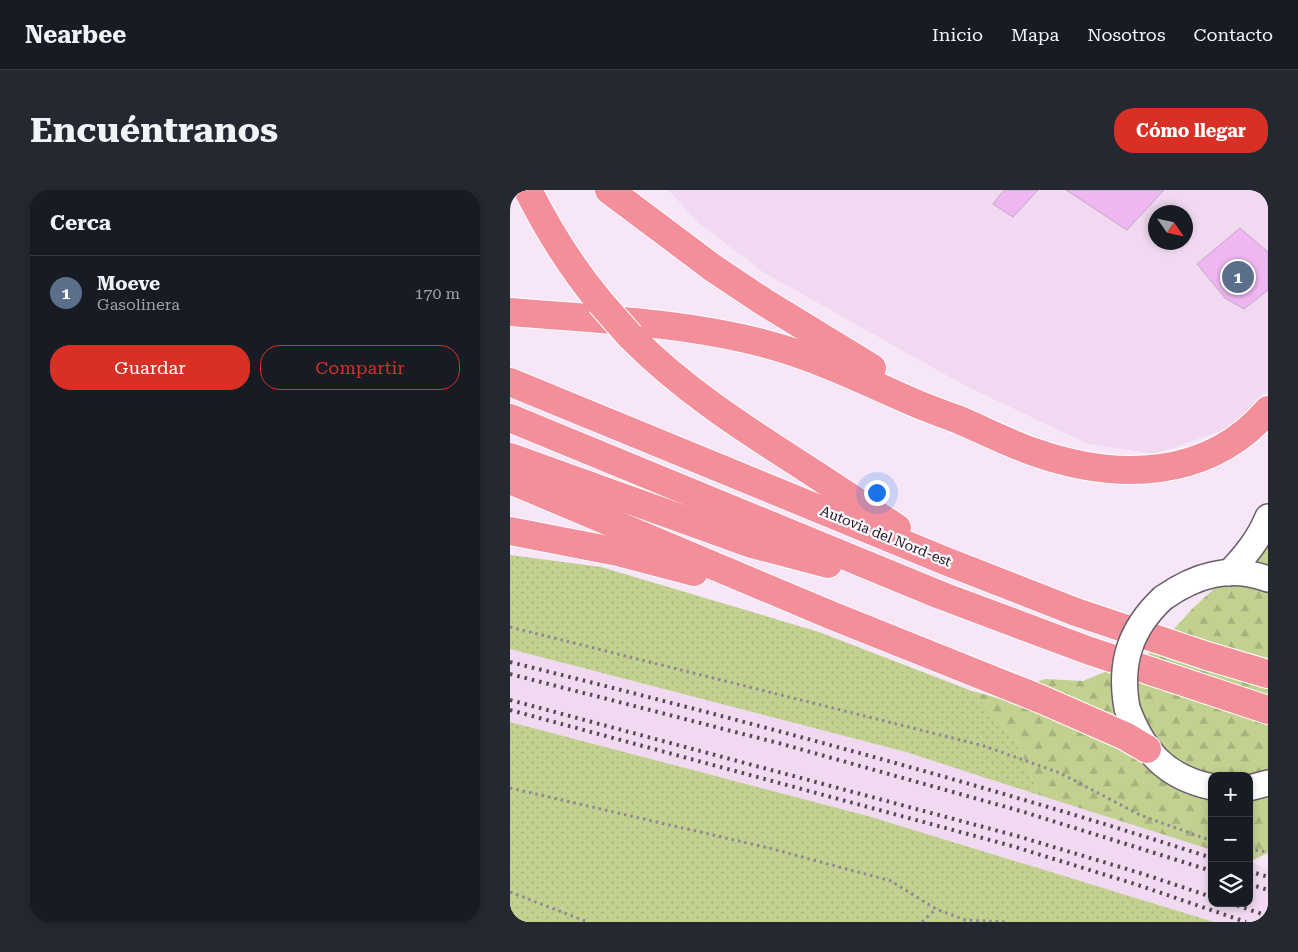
<!DOCTYPE html>
<html lang="es">
<meta charset="utf-8">
<style>
:root{--surface:#171b24;--page:#242831;--text:#f1f3f6;--muted:#9ea1a6;--line:#363941;--accent:#d93025}
body{margin:0;font-family:"Roboto Serif",serif;background:var(--page);color:var(--text)}
.controls{position:absolute;right:15px;bottom:15px;display:grid;overflow:hidden;border-radius:10px;box-shadow:0 2px 8px #0003}
.controls button{width:45px;height:45px;display:grid;place-items:center;padding:0;border:0;border-bottom:1px solid var(--line);background:var(--surface);color:var(--text);font:25px sans-serif}
.compass{position:absolute;left:638px;top:15px;width:45px;height:45px;border-radius:50%;background:var(--surface);box-shadow:0 2px 8px #0003;rotate:124deg}
.you{position:absolute;left:366px;top:302px;width:18px;height:18px;margin:-12px;border:4px solid #fff;border-radius:50%;background:#1a73e8;box-shadow:0 0 0 8px #1a73e833}
.badge{display:grid;place-items:center;width:32px;height:32px;border-radius:50%;background:var(--accent);color:#fff;font-size:16px;font-weight:700}
.pin{position:absolute;translate:-50% -50%;border:2px solid #fff;box-shadow:0 1px 5px #0006}
.list{margin:0;padding:0;list-style:none}
h2{display:flex;justify-content:space-between;align-items:center;height:65px;margin:0;padding:0 20px;font-size:21px}
h2 small{font-size:16px;font-weight:400;color:var(--muted)}
.list li{display:grid;grid-template-columns:32px 1fr auto;gap:15px;align-items:center;box-sizing:border-box;height:75px;padding:0 20px;border-top:1px solid var(--line)}
.list b{display:block;font-size:19px;white-space:nowrap}
.list p{margin:0;font-size:16px;white-space:nowrap;color:var(--muted)}
.list em{font-size:16px;font-style:normal;color:var(--muted)}
.actions{display:flex;gap:10px;padding:15px 20px}
.actions a{flex:1;padding:11px 0;border:1px solid var(--accent);border-radius:20px;text-align:center;font-size:18px;color:var(--accent)}
.actions .main{background:var(--accent);color:#fff}
.icon{flex:none;width:28px;height:28px;fill:none;stroke:currentColor;stroke-width:2;stroke-linecap:round;stroke-linejoin:round}
.map{position:relative;flex:none;width:758px;height:732px;overflow:hidden;border-radius:20px}
header{display:flex;align-items:center;gap:30px;box-sizing:border-box;height:70px;padding:0 25px;background:var(--surface);border-bottom:1px solid var(--line)}
header strong{font-size:24px}
nav{display:flex;gap:28px;margin-inline-start:auto;font-size:18px}
.intro{display:flex;align-items:center;justify-content:space-between;box-sizing:border-box;height:120px;padding:0 30px}
h1{margin:0;font-size:35px}
.button{padding:12px 22px;border-radius:20px;background:var(--accent);color:#fff;font-size:18px;font-weight:700}
main{display:flex;gap:30px;padding:0 30px}
aside{flex:1;background:var(--surface);border-radius:20px;box-shadow:0 2px 8px #0003}
.map>svg:first-child{display:block}
.built{fill:#f0d9f1;fill-rule:evenodd}
.grass{fill:url(#grass-dots)}
.forest{fill:url(#forest-firs)}
.building{fill:#efb6f2;stroke:#beadbe}
.lines{fill:none;stroke-linecap:round;stroke-linejoin:round}
.secondary-casing{stroke:#6c5d6c;stroke-width:28}
.motorway-casing{stroke:#fff;stroke-width:30}
.path{stroke:#938793;stroke-width:3;stroke-dasharray:2.5 4;stroke-linecap:butt}
.secondary{stroke:#fff;stroke-width:25}
.motorway{stroke:#f38f9b;stroke-width:28}
.rail{stroke:#544b54;stroke-width:4;stroke-dasharray:2.5 5;stroke-linecap:butt}
.secondary-bridge-casing{stroke:#6c5d6c;stroke-width:28;stroke-linecap:butt}
.motorway-bridge-casing{stroke:#fff;stroke-width:30;stroke-linecap:butt}
.secondary-bridge{stroke:#fff;stroke-width:25}
.motorway-bridge{stroke:#f38f9b;stroke-width:28}
.labels{text-anchor:middle;dominant-baseline:central;stroke-width:4.5;stroke-linejoin:round;paint-order:stroke}
.street-label{font-size:14px;fill:#1c161c;stroke:#fef7fe}
</style>
<header>
<strong>Nearbee</strong>
<nav><a>Inicio</a><a>Mapa</a><a>Nosotros</a><a>Contacto</a></nav>
</header>
<div class="intro"><h1>Encuéntranos</h1><a class="button">Cómo llegar</a></div>
<main>
<aside>
<h2>Cerca<small></small></h2>
<ul class="list">
<li><span class="badge" style="background:#5c6f8a">1</span><div><b>Moeve</b><p>Gasolinera</p></div><em>170 m</em></li>
</ul>
<div class="actions"><a class="main">Guardar</a><a>Compartir</a></div>
</aside>
<div class="map">
<svg width="758" height="732" viewBox="0 0 758 732">
<defs>
<pattern id="grass-dots" width="8" height="8" patternUnits="userSpaceOnUse" patternTransform="scale(1.25)"><rect width="8" height="8" fill="#c2d190"/><path d="M2 2h.1M6 6h.1" fill="none" stroke="#a6b37c" stroke-width="1.8" stroke-linecap="round"/></pattern>
<pattern id="forest-firs" width="22" height="20" patternUnits="userSpaceOnUse" patternTransform="scale(1.25)"><rect width="22" height="20" fill="#c2d190"/><path d="M5 1l3.5 6h-7zM16 11l3.5 6h-7z" fill="#a6b37c"/></pattern>
</defs>
<rect width="100%" height="100%" fill="#f7e6f8"/>
<!-- built -->
<g class="built">
<path d="M158 0H756L758 3V200L719 238 645 264 578 254 452 194 253 82 191 35ZM646 22H676V52H646Z"/>
<polygon points="0,459 396,562 702,660 702,713 739,713 739,672 758,679 758,732 704,732 358,626 0,532"/>
</g>
<!-- grass -->
<g class="grass">
<polygon points="0,365 91,377 309,442 462,501 506,550 529,605 396,562 0,459"/>
<polygon points="0,532 358,626 704,732 0,732"/>
</g>
<!-- forest -->
<polygon class="forest" points="758,345 758,663 739,672 739,586 702,586 702,660 529,605 506,550 462,501 484,507 535,489 573,491 643,462 683,418 751,356"/>
<!-- building -->
<g class="building">
<polygon points="494,0 528,0 503,27 483,14"/>
<polygon points="556,0 654,0 617,40"/>
<polygon points="730,38 758,62 758,100 734,119 715,108 687,74"/>
</g>
<g class="lines">
<defs>
<g id="secondary">
<path d="M719 383C736 365 749 349 758 327"/>
<path d="M653 408C686 385 719 375 758 389"/>
<path d="M617 518C633 561 655 587 702 597"/>
<polyline points="739,598 758,593"/>
</g>
<g id="motorway">
<path d="M18 0C38 40 61 77 90 112"/>
<polyline points="99,0 203,78 254,112 362,178"/>
<path d="M0 122C85 129 173 132 256 154 305 167 351 189 398 210 414 217 430 223 447 229 473 240 498 253 524 262 606 291 698 290 758 220"/>
<path d="M120 146C171 198 233 238 294 277 325 297 356 318 387 338"/>
<polyline points="0,192 438,372 566,422 697,466 758,484"/>
<polyline points="0,228 430,405 577,460 758,520"/>
<polyline points="0,267 242,354 318,374"/>
<polyline points="0,290 323,426 533,510 615,546 637,559"/>
<polyline points="0,341 108,362 184,382"/>
</g>
</defs>
<!-- secondary casing -->
<use href="#secondary" class="secondary-casing"/>
<!-- motorway casing -->
<use href="#motorway" class="motorway-casing"/>
<!-- path -->
<g class="path">
<polyline points="753,0 758,6"/>
<polyline points="0,437 474,556 550,583 630,625 702,651"/>
<polyline points="0,598 259,658 381,691 426,719 455,730 497,732"/>
<polyline points="739,659 758,662"/>
<polyline points="0,702 78,732"/>
<polyline points="412,732 426,719"/>
</g>
<!-- secondary -->
<use href="#secondary" class="secondary"/>
<!-- motorway -->
<use href="#motorway" class="motorway"/>
<!-- rail -->
<g class="rail">
<path d="M0 472C236 531 471 593 702 668"/>
<polyline points="0,484 272,554 514,622 702,681"/>
<polyline points="0,510 507,646 630,683 702,707"/>
<polyline points="0,520 502,656 625,694 736,732"/>
<polyline points="739,681 758,687"/>
<polyline points="739,694 758,700"/>
<polyline points="720,713 758,726"/>
</g>
<defs>
<path id="secondary-bridge" d="M617 518C609 473 620 439 653 408"/>
<polyline id="motorway-bridge" points="90,112 120,146"/>
</defs>
<!-- secondary-bridge casing -->
<use href="#secondary-bridge" class="secondary-bridge-casing"/>
<!-- motorway-bridge casing -->
<use href="#motorway-bridge" class="motorway-bridge-casing"/>
<!-- secondary-bridge -->
<use href="#secondary-bridge" class="secondary-bridge"/>
<!-- motorway-bridge -->
<use href="#motorway-bridge" class="motorway-bridge"/>
</g>
<g class="labels">
<!-- street labels -->
<g class="street-label">
<text transform="translate(376 346) rotate(22)">Autovia del Nord-est</text>
</g>
</g>
</svg>
<div class="controls">
<button>+</button>
<button>−</button>
<button><svg class="icon" aria-label="layers" viewBox="0 0 24 24"><path d="M12 4l9 5-9 5-9-5zM3 14l9 5 9-5"/></svg></button>
</div>
<svg class="compass" viewBox="-18 -18 36 36"><path d="M0-13l5 13h-10z" fill="#e53935"/><path d="M0 13l5-13h-10z" fill="#9ea1a6"/></svg>
<div class="you"></div>
<div class="pin badge" style="left:728px;top:87px;background:#5c6f8a">1</div>
</div>
</main>
